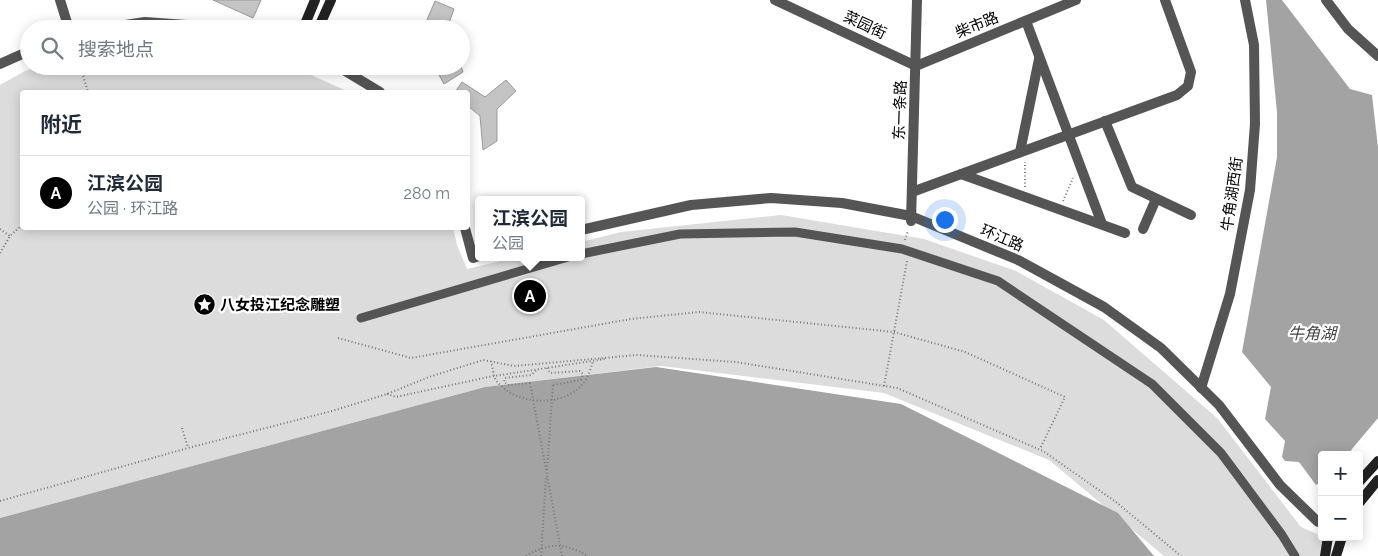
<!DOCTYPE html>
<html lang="zh">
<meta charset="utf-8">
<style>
:root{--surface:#fff;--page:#f6f6f7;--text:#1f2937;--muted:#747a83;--line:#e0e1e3;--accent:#000}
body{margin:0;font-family:Raleway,"Noto Sans SC",sans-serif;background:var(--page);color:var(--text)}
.controls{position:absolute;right:15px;bottom:15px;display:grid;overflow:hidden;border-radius:5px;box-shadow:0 2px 12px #0003}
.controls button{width:45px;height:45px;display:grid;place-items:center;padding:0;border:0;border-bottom:1px solid var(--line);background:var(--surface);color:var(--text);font:25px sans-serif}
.you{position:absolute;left:944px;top:219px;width:18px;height:18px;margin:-12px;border:4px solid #fff;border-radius:50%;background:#1a73e8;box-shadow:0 0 0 8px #1a73e833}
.badge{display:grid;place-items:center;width:32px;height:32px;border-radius:50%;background:var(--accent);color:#fff;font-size:16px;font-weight:700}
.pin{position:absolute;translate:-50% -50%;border:2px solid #fff;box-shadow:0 1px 5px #0006}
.popup{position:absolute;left:475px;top:196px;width:110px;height:65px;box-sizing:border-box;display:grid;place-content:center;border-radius:5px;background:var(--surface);filter:drop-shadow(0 1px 4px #0005);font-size:16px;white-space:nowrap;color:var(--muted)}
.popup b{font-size:19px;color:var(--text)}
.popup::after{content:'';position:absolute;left:50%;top:100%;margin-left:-10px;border:10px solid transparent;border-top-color:var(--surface)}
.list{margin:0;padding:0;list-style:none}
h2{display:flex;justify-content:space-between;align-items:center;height:65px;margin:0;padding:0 20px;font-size:21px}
h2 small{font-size:16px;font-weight:400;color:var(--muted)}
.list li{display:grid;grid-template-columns:32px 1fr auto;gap:15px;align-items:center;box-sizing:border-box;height:75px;padding:0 20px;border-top:1px solid var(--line)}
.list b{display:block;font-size:19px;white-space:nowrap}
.list p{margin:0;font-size:16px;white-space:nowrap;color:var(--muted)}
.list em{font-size:16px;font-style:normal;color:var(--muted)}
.icon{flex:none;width:28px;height:28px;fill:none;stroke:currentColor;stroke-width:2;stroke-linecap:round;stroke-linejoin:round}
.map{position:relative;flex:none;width:1378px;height:556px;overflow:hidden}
.search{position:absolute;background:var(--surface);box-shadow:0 2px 12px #0003;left:20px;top:20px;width:450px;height:55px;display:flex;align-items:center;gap:12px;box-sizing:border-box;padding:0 18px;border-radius:28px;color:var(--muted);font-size:19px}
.panel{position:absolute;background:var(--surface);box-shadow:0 2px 12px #0003;left:20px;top:90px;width:450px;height:140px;border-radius:5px}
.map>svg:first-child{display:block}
.green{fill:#dcdcdc}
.water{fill:#a3a3a3}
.building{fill:#c4c4c4;stroke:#999}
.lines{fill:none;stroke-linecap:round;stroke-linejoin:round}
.path{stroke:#777;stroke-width:2;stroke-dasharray:1 2.5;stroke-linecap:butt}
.pedestrian{stroke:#555;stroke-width:9}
.minor{stroke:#555;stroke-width:10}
.tertiary{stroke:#555;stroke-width:10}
.secondary{stroke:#222;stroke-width:10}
.path-bridge{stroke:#777;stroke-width:2;stroke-dasharray:1 2.5;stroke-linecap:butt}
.labels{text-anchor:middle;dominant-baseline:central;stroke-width:4.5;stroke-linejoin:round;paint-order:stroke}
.street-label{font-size:15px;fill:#000;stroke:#fff}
.poi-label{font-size:15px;font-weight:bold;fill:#000;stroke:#fff;text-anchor:start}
.water-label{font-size:16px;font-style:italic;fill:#444;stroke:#fff}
</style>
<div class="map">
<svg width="1378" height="556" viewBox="0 0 1378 556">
<rect width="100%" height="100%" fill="#fff"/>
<!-- green -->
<polygon class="green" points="40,66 291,66 349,92 22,92 22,228 453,228 457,245 467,269 517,257 581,257 581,242 621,232 781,215 924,239 1016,271 1104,320 1217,418 1301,527 1324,537 1323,556 1164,556 1049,460 884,393 661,366 485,387 0,518 0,85 25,71"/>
<!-- water -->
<g class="water">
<polygon points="1266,0 1282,0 1350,89 1372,95 1378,148 1378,418 1347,455 1322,455 1322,481 1316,485 1299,462 1285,461 1282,457 1285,441 1265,419 1271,387 1242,352 1277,157 1277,112"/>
<polygon points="656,367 901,404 1118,513 1154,556 0,556 0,518 485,387"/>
</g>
<!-- building -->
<g class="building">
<polygon points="213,0 261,0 253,18"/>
<polygon points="435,1 454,9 447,29 423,29"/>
<polygon points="434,66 461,66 463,72 444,84"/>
<polygon points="506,80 516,91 497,109 497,141 483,150 480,116 468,106 468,92 455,92 462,82 485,97"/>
</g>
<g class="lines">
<!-- path -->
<g class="path">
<polyline points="80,66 88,92"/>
<polyline points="1025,187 1025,162"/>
<polyline points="1063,201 1073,178"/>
<polyline points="0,229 10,236"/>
<polyline points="905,240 908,231"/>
<polyline points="0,253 10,236 22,225"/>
<polyline points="338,338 411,358 631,319 699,312 894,332 965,352 1065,397 1040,449"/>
<path d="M491 361C493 367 493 376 496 380 514 405 560 408 581 386 587 380 591 369 593 361"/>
<polyline points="547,368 550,373 580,371 583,374 581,380 553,385"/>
<polyline points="530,383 508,385 504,382 505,378 531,375 536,371"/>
<polyline points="884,386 907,261"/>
<polyline points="387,394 396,397 488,377 605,359"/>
<polyline points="182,428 188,448"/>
<polyline points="0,501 188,448 332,411 387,394 429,377 483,360 514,366 637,355 736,362 897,388 1043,451 1116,502 1181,556"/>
<path d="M526 556C549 542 565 543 588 556"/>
</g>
<!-- pedestrian -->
<g class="pedestrian">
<polyline points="581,254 680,234 795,232 902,249 998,281 1152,384 1221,453 1282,535 1295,556"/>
<polyline points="361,318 568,257"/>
</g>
<!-- minor -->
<g class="minor">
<polyline points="1026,21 1102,224"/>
<polyline points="99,29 145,22 242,29"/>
<polyline points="0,64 29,51"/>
<polyline points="337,66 380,92"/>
<polyline points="1105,121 1132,187 1191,215"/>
<polyline points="1020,152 1039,59"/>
<polyline points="961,174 1125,233"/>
<polyline points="912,192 1177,95 1188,86 1191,72 1165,0"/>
<polyline points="465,228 473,258 479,256"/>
<polyline points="1143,229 1156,199"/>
<polyline points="581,230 691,205 771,198 842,203 911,216 1018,260 1104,307 1161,348 1219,405 1280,485 1318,522"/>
<polyline points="1201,388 1230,294 1250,190 1255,124 1254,45 1245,0"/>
</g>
<!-- tertiary -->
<g class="tertiary">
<polyline points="60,0 69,29"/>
<polyline points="775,0 916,66 1076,0"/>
<polyline points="1326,0 1348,29 1378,56"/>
<polyline points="911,221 917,0"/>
</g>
<!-- secondary -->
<g class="secondary">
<polyline points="303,29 315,0"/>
<polyline points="318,29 331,0"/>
<polyline points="1359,482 1378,461"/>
<polyline points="1359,503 1378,480"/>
<polyline points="1325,556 1328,537"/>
<polyline points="1336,556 1342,537"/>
</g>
<!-- path-bridge -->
<g class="path-bridge">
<polyline points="530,383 562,556"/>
<polyline points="547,470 553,385"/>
<polyline points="541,556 546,477"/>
</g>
</g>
<!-- icons -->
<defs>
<symbol id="sight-disc" viewBox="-11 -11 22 22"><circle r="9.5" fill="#000" stroke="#fff"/><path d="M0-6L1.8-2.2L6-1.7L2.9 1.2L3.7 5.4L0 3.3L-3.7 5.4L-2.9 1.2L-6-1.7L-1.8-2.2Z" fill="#fff"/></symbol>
</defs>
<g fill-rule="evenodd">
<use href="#sight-disc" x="192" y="292" width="25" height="25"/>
</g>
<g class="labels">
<!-- street labels -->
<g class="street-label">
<text transform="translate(865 25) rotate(25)">菜园街</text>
<text transform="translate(977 25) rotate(-22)">柴市路</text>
<text transform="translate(900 110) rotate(-88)">东一条路</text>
<text transform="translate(1232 194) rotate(-82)">牛角湖西街</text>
<text transform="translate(1002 238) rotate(23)">环江路</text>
</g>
<!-- poi labels -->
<g class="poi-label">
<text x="220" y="305">八女投江纪念雕塑</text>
</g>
<!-- water labels -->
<g class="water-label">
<text x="1312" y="333">牛角湖</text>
</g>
</g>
</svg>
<div class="controls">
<button>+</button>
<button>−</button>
</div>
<div class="you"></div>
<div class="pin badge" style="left:530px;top:296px">A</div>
<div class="popup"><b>江滨公园</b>公园</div>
<div class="search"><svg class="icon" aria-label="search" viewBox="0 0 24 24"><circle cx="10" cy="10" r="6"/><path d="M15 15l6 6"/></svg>搜索地点</div>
<section class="panel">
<h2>附近<small></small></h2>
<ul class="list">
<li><span class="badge">A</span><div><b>江滨公园</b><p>公园 · 环江路</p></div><em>280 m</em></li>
</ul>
</section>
</div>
